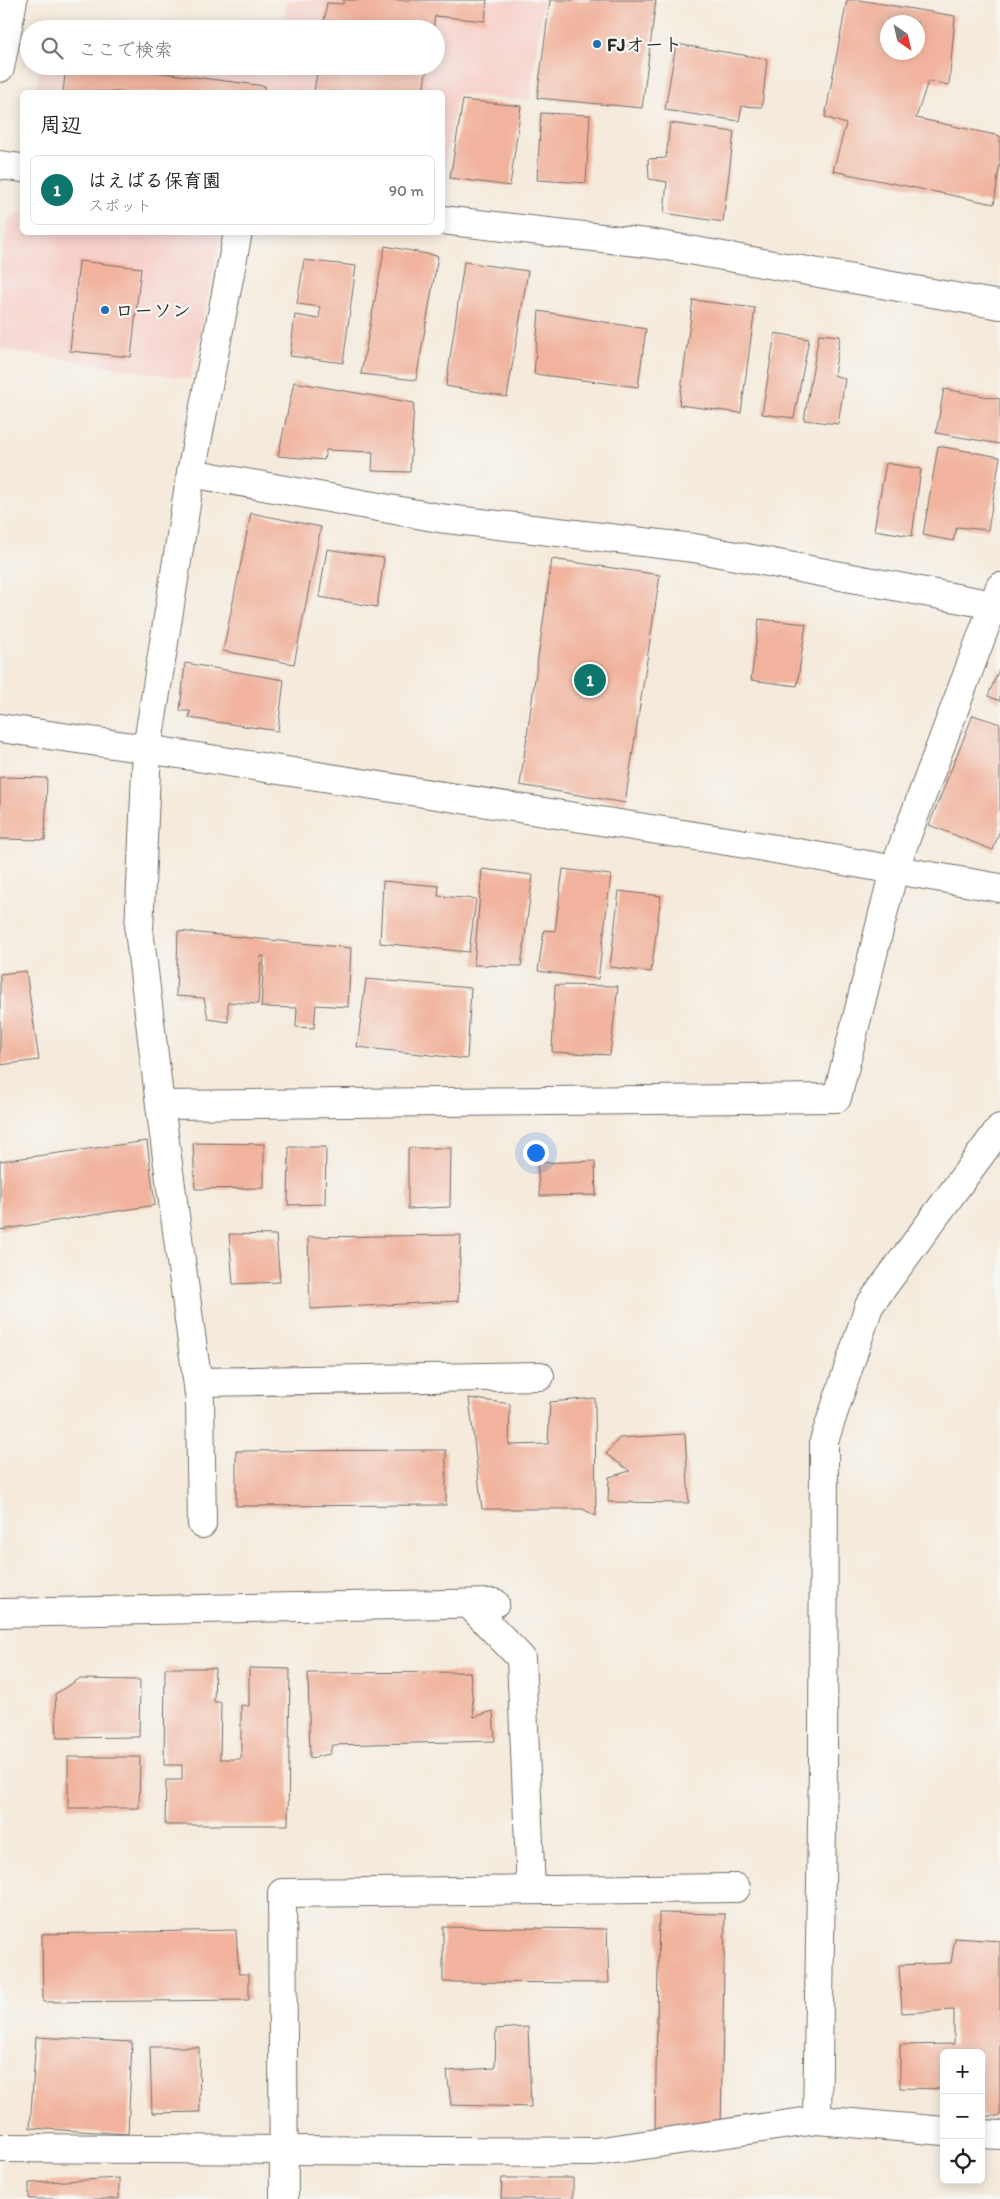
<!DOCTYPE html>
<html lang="ja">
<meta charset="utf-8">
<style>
:root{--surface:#fff;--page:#f2f2f2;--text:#222;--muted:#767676;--line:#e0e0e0;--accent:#0f766e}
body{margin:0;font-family:Itim,"Klee One",sans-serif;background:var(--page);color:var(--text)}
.controls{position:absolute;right:15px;bottom:15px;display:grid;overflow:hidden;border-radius:8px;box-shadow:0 2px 12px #0003}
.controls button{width:45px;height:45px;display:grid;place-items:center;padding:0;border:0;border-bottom:1px solid var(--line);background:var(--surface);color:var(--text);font:25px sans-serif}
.compass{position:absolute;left:880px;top:15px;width:45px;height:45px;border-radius:50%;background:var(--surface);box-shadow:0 2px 12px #0003;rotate:146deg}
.you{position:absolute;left:535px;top:1152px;width:18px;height:18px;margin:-12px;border:4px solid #fff;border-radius:50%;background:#1a73e8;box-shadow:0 0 0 8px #1a73e833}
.badge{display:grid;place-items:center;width:32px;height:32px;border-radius:50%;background:var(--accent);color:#fff;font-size:16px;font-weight:700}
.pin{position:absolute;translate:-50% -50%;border:2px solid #fff;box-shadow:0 1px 5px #0006}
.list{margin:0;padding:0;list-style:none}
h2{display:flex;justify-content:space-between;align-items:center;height:65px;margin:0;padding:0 20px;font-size:21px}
h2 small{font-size:16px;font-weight:400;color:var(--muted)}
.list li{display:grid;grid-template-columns:32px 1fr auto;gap:15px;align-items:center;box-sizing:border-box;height:70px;margin:0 10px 10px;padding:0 10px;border:1px solid var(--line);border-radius:8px}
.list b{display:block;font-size:19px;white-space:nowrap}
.list p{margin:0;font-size:16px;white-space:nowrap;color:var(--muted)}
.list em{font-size:16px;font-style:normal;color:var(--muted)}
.icon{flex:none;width:28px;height:28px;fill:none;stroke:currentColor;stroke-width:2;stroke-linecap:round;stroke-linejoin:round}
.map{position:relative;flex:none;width:1000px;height:2199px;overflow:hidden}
.search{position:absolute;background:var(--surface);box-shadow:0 2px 12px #0003;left:20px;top:20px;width:425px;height:55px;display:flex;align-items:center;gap:12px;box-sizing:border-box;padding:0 18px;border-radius:28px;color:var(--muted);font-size:19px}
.panel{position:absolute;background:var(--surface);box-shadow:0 2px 12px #0003;left:20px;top:90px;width:425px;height:145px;border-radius:8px}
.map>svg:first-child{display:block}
.built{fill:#f7d0cb}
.building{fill:#f1b39d;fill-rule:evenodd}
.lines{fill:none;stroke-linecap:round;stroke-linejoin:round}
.minor-casing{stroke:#726e69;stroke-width:30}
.minor{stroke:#fff;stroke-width:28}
.poi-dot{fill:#1f6fb2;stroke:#f6f6f2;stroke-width:2}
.labels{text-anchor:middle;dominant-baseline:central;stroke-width:4.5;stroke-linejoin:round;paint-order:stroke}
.poi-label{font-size:19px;font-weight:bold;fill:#2b2b2b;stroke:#f6f6f2;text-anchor:start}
</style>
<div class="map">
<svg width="1000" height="2199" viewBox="0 0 1000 2199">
<rect width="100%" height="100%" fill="#f6f6f2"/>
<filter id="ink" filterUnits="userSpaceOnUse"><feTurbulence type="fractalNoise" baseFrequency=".02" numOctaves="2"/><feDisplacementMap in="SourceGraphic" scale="10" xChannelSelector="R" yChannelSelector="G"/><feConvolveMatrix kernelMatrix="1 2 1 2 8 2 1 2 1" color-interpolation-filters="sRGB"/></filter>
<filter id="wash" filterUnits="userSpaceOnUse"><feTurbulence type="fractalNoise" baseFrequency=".0096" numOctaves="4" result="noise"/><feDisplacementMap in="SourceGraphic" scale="20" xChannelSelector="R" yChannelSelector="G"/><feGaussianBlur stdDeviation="1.12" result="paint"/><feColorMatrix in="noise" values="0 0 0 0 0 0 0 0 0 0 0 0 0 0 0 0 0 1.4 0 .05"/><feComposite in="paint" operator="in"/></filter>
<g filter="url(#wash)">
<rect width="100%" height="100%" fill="#f5eadb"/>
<!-- built -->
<g class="built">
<polygon points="287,0 543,0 530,100 457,94 443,176 442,92 35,92 40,66 256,66 277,69 278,66 436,66 436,29 283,29"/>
<polygon points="22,210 22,232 220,232 221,235 190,379 0,349 0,264 9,220"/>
</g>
<g id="blocks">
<!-- building -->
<g class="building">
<polygon points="344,0 487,0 485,21 435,16 433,29 323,29 327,3 343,4"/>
<polygon points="550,0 656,0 642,108 537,98"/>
<path d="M847 0H859L955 16 949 85 928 81 916 118 1000 136V163L994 204 833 171 846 124 825 117ZM888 22H918V52H888Z"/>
<polygon points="676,44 767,59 762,107 742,106 739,121 665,110"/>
<polygon points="66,66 108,66 265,86 264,92 63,92"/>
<polygon points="318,66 427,66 423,92 314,92"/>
<polygon points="463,100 521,106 510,186 450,178"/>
<polygon points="541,113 590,115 586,183 537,180"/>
<polygon points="670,123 734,132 723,222 664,213 667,182 649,179 648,159 666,158"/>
<polygon points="385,246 438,256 416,380 361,374"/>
<polygon points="304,260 356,266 343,363 290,356 295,315 319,319 320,307 297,304"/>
<polygon points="79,261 141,268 131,357 70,351"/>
<polygon points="464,262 528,271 507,397 446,386"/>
<polygon points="693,300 755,308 741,413 679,405"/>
<polygon points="539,311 646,329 638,387 534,374"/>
<polygon points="775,333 809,339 794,418 762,414"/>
<polygon points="819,334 840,336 834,375 845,379 838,424 804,420"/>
<polygon points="294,382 414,403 410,472 372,471 373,452 326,450 324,460 278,456"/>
<polygon points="944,389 1000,399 1000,444 936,433"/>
<polygon points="938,446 1000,457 988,530 957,527 953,541 923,535"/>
<polygon points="886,463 921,469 912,536 874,530"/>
<polygon points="251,513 321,527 294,664 223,651"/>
<polygon points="327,549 384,558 377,607 319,597"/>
<polygon points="552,559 660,575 625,803 520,785"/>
<polygon points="759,619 806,624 797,686 751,680"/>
<polygon points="185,663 284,680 278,731 189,718 190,711 180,711"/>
<polygon points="1000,667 1000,701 988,696"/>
<polygon points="973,715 1000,724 1000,830 993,850 929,825"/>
<polygon points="0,777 47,778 45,840 0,839"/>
<polygon points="482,869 533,875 521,966 474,965"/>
<polygon points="563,869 611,875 598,979 538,971 544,930 555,931"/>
<polygon points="383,881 439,886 438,896 476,899 469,952 380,943"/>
<polygon points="619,891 661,896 651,972 610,967"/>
<polygon points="178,931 351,948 348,1007 316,1005 314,1028 296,1027 297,1008 261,1007 264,956 261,956 258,1004 228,1002 228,1022 208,1019 204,998 176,996"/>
<polygon points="26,971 39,1060 0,1065 0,974"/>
<polygon points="366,979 471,988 467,1059 357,1047"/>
<polygon points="555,985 618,986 610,1055 552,1052"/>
<polygon points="147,1141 155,1205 0,1230 0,1161"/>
<polygon points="193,1143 264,1144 264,1188 195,1189"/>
<polygon points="289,1147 326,1147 325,1204 288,1205"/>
<polygon points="408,1148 451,1148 450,1207 408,1209"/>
<polygon points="595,1161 596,1195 540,1196 537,1163"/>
<polygon points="229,1234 276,1235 280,1282 233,1284"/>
<polygon points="461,1235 458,1301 310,1309 308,1237"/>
<polygon points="469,1398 510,1404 509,1445 548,1444 550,1402 595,1398 596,1516 583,1509 482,1509"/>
<polygon points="685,1434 689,1503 608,1502 609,1477 630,1471 606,1454 619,1438"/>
<polygon points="446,1450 446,1505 236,1506 236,1451"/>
<polygon points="165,1668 215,1668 214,1702 221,1702 220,1759 241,1759 241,1705 249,1706 249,1668 290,1669 288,1825 165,1825 166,1780 182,1780 182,1765 164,1765"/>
<polygon points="470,1672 474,1717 493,1711 495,1741 332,1745 330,1754 310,1758 308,1673"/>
<polygon points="79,1679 140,1680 139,1737 57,1738 55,1694"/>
<polygon points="68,1757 140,1757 139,1808 68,1808"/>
<polygon points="659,1913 725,1914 721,2129 655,2128"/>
<polygon points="443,1927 607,1929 609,1983 443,1982"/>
<polygon points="236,1930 239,1974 249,1974 249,2000 43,2002 42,1934"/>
<polygon points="955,1938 1000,1941 1000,2116 981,2116 981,2053 944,2053 944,2089 900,2088 900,2045 954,2044 954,2010 902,2013 899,1965 951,1963"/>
<polygon points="528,2027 531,2107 451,2105 447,2071 495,2068 496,2029"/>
<polygon points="36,2037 132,2042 128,2134 30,2128"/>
<polygon points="150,2047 199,2047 200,2112 152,2113"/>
<polygon points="119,2178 119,2199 29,2199 29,2183"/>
<polygon points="502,2178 573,2178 573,2199 501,2199"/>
</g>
</g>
</g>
<g filter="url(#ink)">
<use href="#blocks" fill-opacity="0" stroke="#726e69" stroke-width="1"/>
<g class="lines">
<defs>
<g id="minor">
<polyline points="0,68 13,0"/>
<polyline points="0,165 22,168"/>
<polyline points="442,220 655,244 1000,305"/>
<polyline points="238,232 191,473 147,749 752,845 1000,888"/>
<polyline points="191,473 439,518 694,548 993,605"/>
<polyline points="0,728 147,749 139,930 160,1105 200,1401 202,1524"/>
<polyline points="160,1105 837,1098 894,870 1000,587"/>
<polyline points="198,1382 540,1376"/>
<polyline points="469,1604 521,1658 531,1890"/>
<polyline points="0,1613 495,1603"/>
<polyline points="817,2120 823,1765 824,1441 869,1306 1000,1128"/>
<polyline points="981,2134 1000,2135"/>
<polyline points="0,2148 595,2152 817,2120 944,2131"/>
<polyline points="284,2199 282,1893 736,1888"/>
</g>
</defs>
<!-- minor casing -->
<use href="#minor" class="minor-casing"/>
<!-- minor -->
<use href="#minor" class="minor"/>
</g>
</g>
<!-- markers -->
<g class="poi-dot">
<circle cx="597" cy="44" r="5"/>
<circle cx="105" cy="310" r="5"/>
</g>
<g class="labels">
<!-- poi labels -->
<g class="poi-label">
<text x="607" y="44">FJオート</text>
<text x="115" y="310">ローソン</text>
</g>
</g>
</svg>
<div class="controls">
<button>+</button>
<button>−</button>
<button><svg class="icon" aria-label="locate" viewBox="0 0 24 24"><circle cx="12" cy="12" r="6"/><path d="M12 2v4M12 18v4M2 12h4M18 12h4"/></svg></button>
</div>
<svg class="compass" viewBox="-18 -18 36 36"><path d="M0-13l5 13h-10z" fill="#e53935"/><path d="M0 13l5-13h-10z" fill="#767676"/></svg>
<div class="you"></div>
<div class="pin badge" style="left:590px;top:680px">1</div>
<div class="search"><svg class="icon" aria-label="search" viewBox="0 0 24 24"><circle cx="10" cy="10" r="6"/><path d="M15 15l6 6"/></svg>ここで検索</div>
<section class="panel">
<h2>周辺<small></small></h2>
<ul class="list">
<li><span class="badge">1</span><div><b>はえばる保育園</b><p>スポット</p></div><em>90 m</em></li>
</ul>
</section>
</div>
